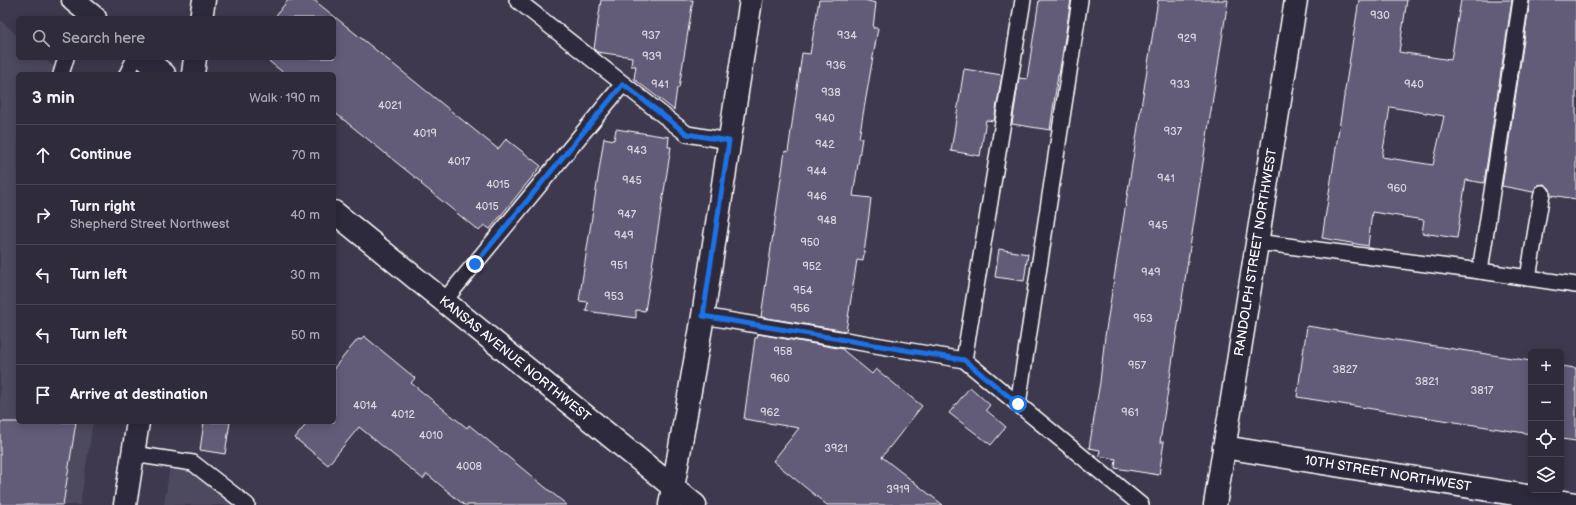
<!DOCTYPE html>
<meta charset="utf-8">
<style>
:root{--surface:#2f2b3b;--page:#3b3746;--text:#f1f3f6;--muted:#a7a7af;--line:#4a4755}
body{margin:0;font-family:"Balsamiq Sans",sans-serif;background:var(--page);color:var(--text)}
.controls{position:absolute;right:12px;bottom:12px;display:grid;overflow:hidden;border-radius:6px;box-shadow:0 2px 10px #0003}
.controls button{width:36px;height:36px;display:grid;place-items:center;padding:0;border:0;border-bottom:1px solid var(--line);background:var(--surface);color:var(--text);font:20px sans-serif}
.stop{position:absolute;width:12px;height:12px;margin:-9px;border:3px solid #1a73e8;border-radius:50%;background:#fff}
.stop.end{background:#1a73e8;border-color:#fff;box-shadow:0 1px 4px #0008}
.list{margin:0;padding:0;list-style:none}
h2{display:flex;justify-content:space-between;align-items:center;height:52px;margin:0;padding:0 16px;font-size:17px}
h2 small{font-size:13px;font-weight:400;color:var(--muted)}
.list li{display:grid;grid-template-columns:26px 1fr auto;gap:12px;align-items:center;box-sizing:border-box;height:60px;padding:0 16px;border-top:1px solid var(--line)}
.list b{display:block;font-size:15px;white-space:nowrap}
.list p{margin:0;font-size:13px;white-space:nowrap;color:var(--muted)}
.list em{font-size:13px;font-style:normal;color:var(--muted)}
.icon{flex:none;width:22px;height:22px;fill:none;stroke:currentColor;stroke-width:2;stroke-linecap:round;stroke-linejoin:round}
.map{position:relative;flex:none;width:1576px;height:505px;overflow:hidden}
.search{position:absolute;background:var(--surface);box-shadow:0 2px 10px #0003;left:16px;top:16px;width:320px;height:44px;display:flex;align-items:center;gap:10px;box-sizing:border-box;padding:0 14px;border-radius:6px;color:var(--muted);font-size:15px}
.panel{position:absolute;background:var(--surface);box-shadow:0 2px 10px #0003;left:16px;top:72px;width:320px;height:352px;border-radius:6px}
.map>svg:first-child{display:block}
.built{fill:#4e485f}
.building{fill:#635c79;stroke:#fff;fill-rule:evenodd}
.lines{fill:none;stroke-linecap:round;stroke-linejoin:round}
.lane-casing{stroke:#fff;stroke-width:18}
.street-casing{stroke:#fff;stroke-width:25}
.secondary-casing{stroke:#fff;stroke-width:25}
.lane{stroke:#2f2a3d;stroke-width:15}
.street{stroke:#2f2a3d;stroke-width:22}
.secondary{stroke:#2f2a3d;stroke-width:22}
.route{stroke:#1a73e8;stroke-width:5}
.labels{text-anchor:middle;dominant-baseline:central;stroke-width:3;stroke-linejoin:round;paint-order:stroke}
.number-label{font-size:11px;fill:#d8d6de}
.street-label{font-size:13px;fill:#fff;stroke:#2f2a3d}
</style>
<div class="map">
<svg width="1576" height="505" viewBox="0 0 1576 505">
<rect width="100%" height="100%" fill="#3f394f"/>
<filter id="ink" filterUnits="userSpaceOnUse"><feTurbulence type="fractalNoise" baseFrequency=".025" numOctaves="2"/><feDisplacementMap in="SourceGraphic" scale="8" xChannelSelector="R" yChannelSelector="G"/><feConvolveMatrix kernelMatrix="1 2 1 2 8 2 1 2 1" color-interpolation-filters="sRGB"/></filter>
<g filter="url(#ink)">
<!-- built -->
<g class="built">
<polygon points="0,20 18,36 18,58 44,58 63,74 18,74 18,422 93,422 80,505 0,505"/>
<polygon points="170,465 195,469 240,505 164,505"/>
</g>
<!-- building -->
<g class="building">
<polygon points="288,0 314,0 498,149 506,139 541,166 490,229 484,225 479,231 421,184 422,183 334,112 334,74 285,74 265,58 334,58 334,18 274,18"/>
<polygon points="601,0 693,0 679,88 677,88 674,110 634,79 636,66 631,66 632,57 597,52 594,49"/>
<polygon points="819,0 864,0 876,3 873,28 878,28 859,138 862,138 853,196 871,198 869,215 863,261 857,260 846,331 761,317 785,151 788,152 802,53 810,54"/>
<polygon points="1039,0 1071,0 1059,75 1058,75 1050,130 1012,124 1019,78 1027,79"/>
<polygon points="1158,0 1228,0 1160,442 1164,442 1159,475 1115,468 1116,459 1099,456 1100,450 1089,448 1100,382 1105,336"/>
<path d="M1359 0H1407L1399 52 1451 60 1461 0H1512L1484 183 1466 180 1457 238 1422 233 1424 220 1372 212 1368 246 1322 238ZM1390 107 1444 116 1433 165 1382 157Z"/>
<polygon points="1530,0 1576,0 1576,199 1551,195 1550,189 1544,184 1538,185 1533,192 1502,186"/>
<polygon points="964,69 1002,75 994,121 986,120 980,156 951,151"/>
<polygon points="616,129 669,137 668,147 671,147 645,311 636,310 636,318 586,311 588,302 579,301 604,138 614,140"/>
<polygon points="999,249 1028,254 1024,281 995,277"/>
<polygon points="1307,326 1531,361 1531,434 1297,397"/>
<polygon points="758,334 843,349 843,350 872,374 876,369 922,406 882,457 943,505 827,505 773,461 799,428 744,419 755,338 757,338"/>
<polygon points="364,336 415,378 411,383 467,428 469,425 567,505 464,505 427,474 423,479 359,427 328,465 295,438 308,422 334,422 334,368 358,339 361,340"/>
<polygon points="1561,366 1576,368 1576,441 1561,439"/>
<polygon points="970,387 990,405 986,410 1006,427 991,445 949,413"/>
<polygon points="0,422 76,422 63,505 0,505"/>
<polygon points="204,422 230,422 225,454 200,450"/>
</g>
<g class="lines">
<defs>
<g id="lane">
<polyline points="517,0 687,134 729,141"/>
<polyline points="61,74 66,58"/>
<polyline points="127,74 135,58"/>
<polyline points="1257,242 1480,271 1576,285"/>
<polyline points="1480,271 1521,0"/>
<polyline points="1528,278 1542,193"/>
<polyline points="444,301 623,84"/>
<polyline points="703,316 964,360 1141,505"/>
<polyline points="964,360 1023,0"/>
<polyline points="1018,404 1080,0"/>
<polyline points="133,454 193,463 247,505"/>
</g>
<g id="street">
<polyline points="201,18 204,0"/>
<polyline points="193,74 195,58"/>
<path id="s1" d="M1224 447 1576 504"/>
<polyline points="125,505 138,422"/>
<polyline points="670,505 703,316 751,0"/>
<path id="s2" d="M1215 505 1296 0"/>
</g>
<g id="secondary">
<polyline points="73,0 95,18"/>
<polyline points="144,58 164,74"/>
<path id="s3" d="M334 212 695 505"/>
</g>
</defs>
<!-- lane casing -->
<use href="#lane" class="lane-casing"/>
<!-- street casing -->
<use href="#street" class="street-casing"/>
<!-- secondary casing -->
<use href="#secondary" class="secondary-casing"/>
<!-- lane -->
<use href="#lane" class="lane"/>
<!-- street -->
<use href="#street" class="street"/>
<!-- secondary -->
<use href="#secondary" class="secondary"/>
</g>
</g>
<g class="lines" filter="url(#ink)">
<!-- route -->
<polyline class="route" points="475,264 623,84 687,134 729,141 703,316 964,360 1018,404"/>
</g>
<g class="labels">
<!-- number labels -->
<g class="number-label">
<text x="1380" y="15">930</text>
<text x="651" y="35">937</text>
<text x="847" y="35">934</text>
<text x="1187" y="38">929</text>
<text x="652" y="56">939</text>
<text x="836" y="65">936</text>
<text x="660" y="84">941</text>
<text x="1180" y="84">933</text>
<text x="1414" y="84">940</text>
<text x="831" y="92">938</text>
<text x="390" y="105">4021</text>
<text x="825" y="118">940</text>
<text x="1173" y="131">937</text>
<text x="425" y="133">4019</text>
<text x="825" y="144">942</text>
<text x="637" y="150">943</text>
<text x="459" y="161">4017</text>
<text x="817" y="171">944</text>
<text x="1166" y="178">941</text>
<text x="632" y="180">945</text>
<text x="498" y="184">4015</text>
<text x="1397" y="188">960</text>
<text x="817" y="196">946</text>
<text x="487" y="206">4015</text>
<text x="627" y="214">947</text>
<text x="827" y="220">948</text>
<text x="1158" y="225">945</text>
<text x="624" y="235">949</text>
<text x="810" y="242">950</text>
<text x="619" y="265">951</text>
<text x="812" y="266">952</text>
<text x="1151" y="272">949</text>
<text x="803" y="290">954</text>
<text x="614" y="296">953</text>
<text x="800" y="308">956</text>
<text x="1143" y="318">953</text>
<text x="783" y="351">958</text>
<text x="1137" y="365">957</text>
<text x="1345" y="369">3827</text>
<text x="780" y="378">960</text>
<text x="1427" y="381">3821</text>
<text x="1482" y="390">3817</text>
<text x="365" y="405">4014</text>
<text x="770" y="412">962</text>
<text x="1130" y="412">961</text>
<text x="403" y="414">4012</text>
<text x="431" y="435">4010</text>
<text x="836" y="448">3921</text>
<text x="469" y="466">4008</text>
<text x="898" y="489">3919</text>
</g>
<!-- street labels -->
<g class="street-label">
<text stroke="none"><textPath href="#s2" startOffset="256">RANDOLPH STREET NORTHWEST</textPath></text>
<text stroke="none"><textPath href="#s3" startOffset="233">KANSAS AVENUE NORTHWEST</textPath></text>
<text stroke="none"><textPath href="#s1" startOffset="166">10TH STREET NORTHWEST</textPath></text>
</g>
</g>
</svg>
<div class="controls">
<button>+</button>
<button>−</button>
<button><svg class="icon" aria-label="locate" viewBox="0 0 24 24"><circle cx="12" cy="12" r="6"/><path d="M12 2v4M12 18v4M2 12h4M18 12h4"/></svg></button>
<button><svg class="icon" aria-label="layers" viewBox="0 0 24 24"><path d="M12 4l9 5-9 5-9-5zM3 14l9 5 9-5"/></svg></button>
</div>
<div class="stop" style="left:1018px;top:404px"></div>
<div class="stop end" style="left:475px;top:264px"></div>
<div class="search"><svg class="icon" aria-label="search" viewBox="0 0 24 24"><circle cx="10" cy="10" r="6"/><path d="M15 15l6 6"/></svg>Search here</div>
<section class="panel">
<h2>3 min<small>Walk · 190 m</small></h2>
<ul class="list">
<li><svg class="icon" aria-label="ahead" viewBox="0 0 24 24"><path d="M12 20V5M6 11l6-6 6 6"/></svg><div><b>Continue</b></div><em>70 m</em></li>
<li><svg class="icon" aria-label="right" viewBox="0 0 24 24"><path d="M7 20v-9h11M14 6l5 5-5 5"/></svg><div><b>Turn right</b><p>Shepherd Street Northwest</p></div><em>40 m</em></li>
<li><svg class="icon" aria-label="left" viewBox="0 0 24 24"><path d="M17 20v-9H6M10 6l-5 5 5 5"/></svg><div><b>Turn left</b></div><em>30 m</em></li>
<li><svg class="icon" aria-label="left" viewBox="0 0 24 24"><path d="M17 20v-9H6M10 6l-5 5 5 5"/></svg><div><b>Turn left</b></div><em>50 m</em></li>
<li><svg class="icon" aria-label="arrive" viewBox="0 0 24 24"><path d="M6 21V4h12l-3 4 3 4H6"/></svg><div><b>Arrive at destination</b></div></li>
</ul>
</section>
</div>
